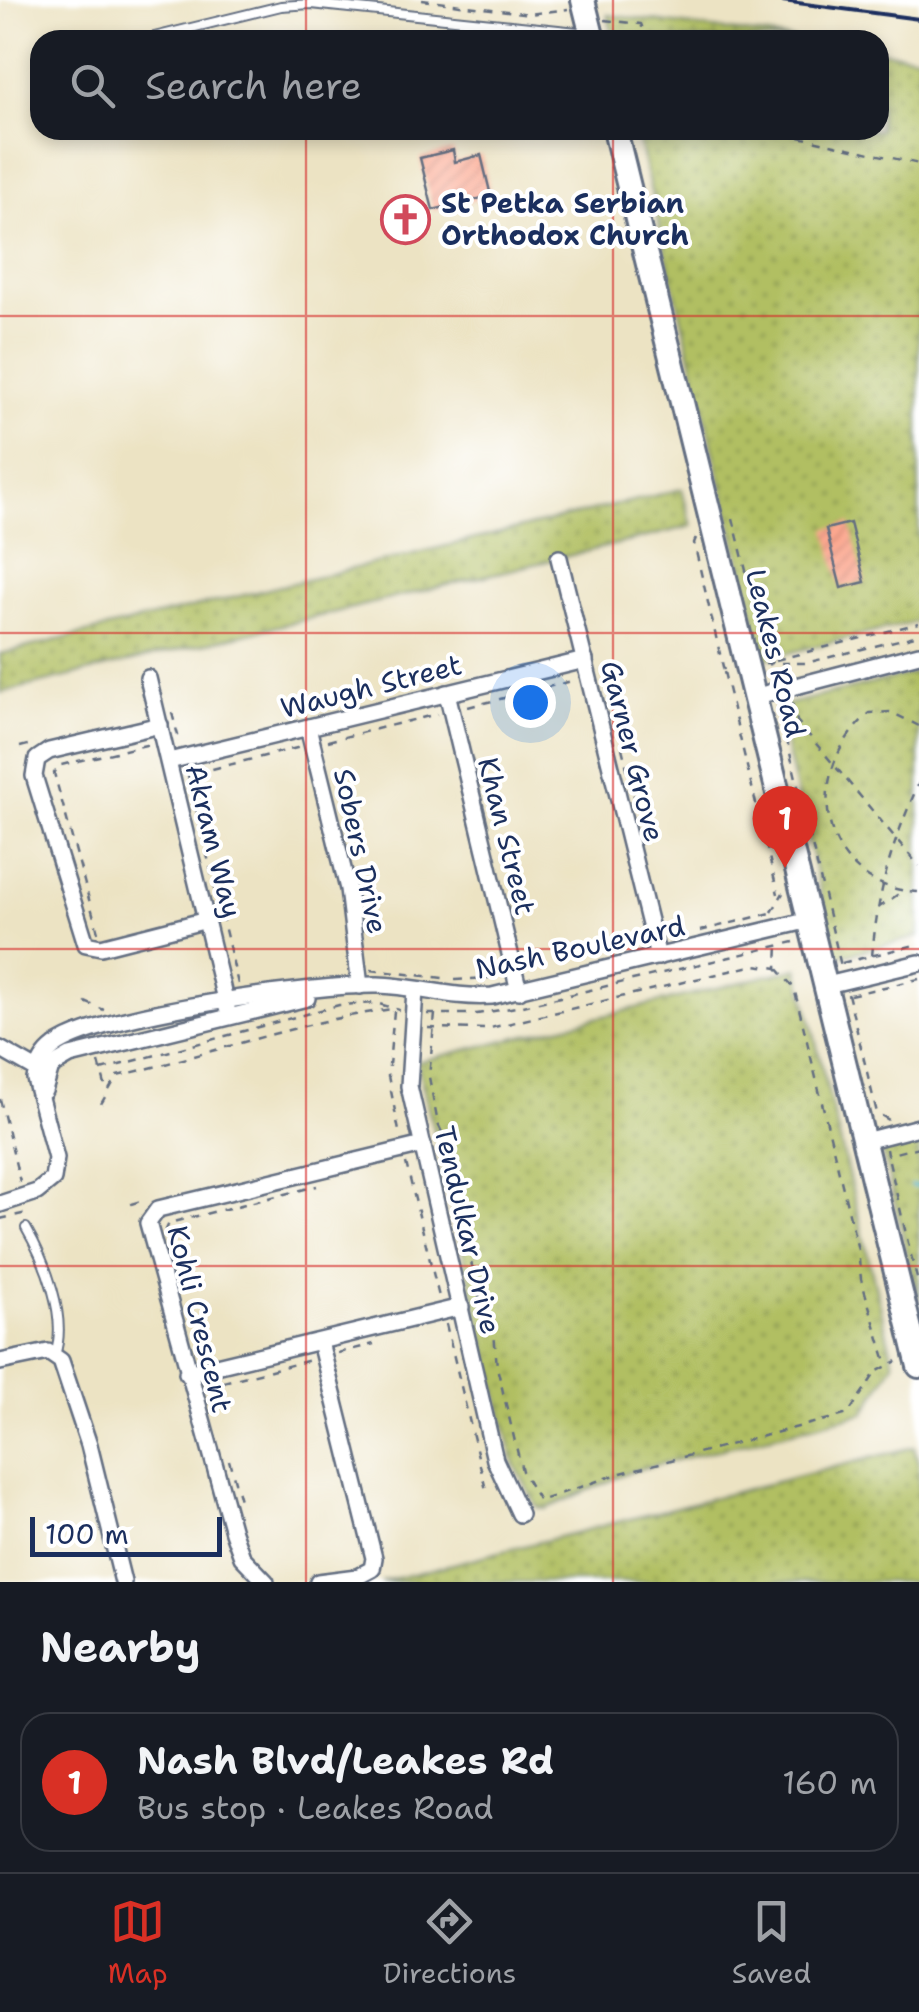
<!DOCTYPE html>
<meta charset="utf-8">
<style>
:root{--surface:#171b24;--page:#242831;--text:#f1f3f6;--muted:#9ea1a6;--line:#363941;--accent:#d93025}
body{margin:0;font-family:"Shantell Sans",sans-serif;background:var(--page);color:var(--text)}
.scale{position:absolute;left:30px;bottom:25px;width:192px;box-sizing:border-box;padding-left:10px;border:5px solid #1b2f5e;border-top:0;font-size:28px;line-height:35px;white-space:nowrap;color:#1b2f5e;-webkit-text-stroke:8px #fff;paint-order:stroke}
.you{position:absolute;left:530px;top:702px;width:35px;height:35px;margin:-25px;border:8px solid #fff;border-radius:50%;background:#1a73e8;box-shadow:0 0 0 15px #1a73e833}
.badge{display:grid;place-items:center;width:65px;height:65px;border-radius:50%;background:var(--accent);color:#fff;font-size:32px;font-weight:700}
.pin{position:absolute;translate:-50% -82px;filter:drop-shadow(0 2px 5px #0008)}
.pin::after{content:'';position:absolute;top:52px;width:35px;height:30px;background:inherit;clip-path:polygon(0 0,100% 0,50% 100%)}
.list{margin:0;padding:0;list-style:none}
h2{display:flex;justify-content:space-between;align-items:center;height:130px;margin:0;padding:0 40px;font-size:42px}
h2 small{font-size:32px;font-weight:400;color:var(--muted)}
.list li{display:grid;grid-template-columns:65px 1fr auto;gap:30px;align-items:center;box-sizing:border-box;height:140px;margin:0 20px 20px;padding:0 20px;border:2px solid var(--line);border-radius:30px}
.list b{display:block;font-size:38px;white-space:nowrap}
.list p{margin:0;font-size:32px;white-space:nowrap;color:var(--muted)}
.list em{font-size:32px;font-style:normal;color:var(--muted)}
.icon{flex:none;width:55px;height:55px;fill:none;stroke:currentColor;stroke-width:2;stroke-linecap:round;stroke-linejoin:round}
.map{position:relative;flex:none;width:919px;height:1582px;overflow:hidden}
.search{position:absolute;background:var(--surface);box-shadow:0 5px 15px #0003;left:30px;right:30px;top:30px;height:110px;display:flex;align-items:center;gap:25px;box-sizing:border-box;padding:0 35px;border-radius:30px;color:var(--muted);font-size:38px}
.sheet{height:290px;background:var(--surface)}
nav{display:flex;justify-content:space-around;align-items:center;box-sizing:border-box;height:140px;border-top:2px solid var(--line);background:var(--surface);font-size:28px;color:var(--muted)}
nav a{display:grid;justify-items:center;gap:5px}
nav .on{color:var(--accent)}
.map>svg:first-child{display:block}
.grass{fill:url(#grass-dots);stroke:#667760;stroke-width:2.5}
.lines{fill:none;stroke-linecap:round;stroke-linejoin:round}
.stream{stroke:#46aec5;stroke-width:4}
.building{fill:url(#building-hatch)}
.lane-casing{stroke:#646e81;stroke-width:12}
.street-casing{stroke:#646e81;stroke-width:20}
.secondary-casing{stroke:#646e81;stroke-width:28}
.path{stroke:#646e81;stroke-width:2.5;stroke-dasharray:8 8;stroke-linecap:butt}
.lane{stroke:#fff;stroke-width:8}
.street{stroke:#fff;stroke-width:15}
.secondary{stroke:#fff;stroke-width:22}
.rail{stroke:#1b2f5e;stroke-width:4}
.grid{fill:none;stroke:#d62828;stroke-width:2.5;stroke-opacity:0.55}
.labels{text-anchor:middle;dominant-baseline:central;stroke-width:8;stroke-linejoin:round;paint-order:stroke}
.poi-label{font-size:28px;font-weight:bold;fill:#1b2f5e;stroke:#fff;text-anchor:start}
.street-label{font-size:28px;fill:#1b2f5e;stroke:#fff}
</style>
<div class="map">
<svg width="919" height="1582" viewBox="0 0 919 1582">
<defs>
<pattern id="grass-dots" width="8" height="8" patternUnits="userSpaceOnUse" patternTransform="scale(2.5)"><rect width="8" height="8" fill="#b1bf62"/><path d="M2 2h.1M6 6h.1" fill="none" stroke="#8f9c54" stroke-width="1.8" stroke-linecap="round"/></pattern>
<pattern id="building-hatch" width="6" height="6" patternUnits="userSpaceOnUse" patternTransform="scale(2.5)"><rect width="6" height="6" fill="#fca78f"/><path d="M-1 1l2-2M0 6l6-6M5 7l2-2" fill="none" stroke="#d7907e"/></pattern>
</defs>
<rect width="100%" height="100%" fill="#fff"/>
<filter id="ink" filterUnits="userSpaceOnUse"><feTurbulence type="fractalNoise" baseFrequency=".01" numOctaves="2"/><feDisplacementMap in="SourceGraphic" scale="20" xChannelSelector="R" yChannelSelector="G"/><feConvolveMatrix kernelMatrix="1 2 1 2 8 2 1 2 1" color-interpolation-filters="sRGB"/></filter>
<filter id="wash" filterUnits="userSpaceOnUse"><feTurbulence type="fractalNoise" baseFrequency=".0048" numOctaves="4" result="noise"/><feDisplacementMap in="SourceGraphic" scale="40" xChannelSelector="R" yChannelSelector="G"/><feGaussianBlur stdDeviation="2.25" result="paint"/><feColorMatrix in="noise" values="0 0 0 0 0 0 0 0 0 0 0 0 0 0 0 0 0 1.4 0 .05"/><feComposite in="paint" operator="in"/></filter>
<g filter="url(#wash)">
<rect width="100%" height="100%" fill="#ece3c3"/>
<!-- grass -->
<g class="grass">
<polygon points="608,15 797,40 614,40"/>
<polygon points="879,51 919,56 919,621 764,659 636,130 879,130"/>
<polygon points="682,489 692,526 0,693 0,654"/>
<polygon points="919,672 919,937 836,957 776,707"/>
<polygon points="798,968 894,1363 864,1413 632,1471 545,1509 537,1507 514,1463 417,1062"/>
<polygon points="919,1140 919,1302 882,1149"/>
<polygon points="914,1447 919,1466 919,1582 381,1582"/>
</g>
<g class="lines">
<!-- stream -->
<polyline class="stream" points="911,1186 919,1187"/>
</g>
<g id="blocks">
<!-- building -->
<g class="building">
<polygon points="453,150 455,162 481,155 491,196 433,210 420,158"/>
<polygon points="850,523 865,582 841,588 826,529"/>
</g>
</g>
</g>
<g filter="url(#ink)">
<use href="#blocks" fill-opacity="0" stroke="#646e81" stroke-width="2.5"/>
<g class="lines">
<defs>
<g id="lane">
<polyline points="142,40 281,6 311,4 587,33"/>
<path d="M26 1228C45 1261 68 1317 55 1355"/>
</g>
<g id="street">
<polyline points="559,558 658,957"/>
<polyline points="148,678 227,1008"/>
<polyline points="447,693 519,991"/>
<polyline points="757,696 919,654"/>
<polyline points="160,725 49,751 37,759 34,776 86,944 101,947 207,920"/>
<polyline points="308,727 348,889 360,986"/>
<polyline points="169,761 585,660"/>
<polyline points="827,985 919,963"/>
<polyline points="415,990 409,1086 495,1460 520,1514"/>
<polyline points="0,1049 44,1074"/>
<polyline points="44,1091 51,1067 70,1056 307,998"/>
<polyline points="865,1141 919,1127"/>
<path d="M0 1204 37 1192 53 1179 56 1158 35 1079C38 1066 43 1055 54 1047 98 1013 318 984 378 985 417 986 453 999 492 996L810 920"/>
<polyline points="0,1362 48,1352 61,1361 89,1445 123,1582"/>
<polyline points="187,1373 461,1307"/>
<polyline points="266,1582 242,1557 233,1532 148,1223 158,1209 423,1145"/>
<polyline points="318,1582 357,1577 372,1569 374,1558 320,1342"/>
</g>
<g id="secondary">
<polyline points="583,0 593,40"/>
<polyline points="615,130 919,1366"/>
</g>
</defs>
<!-- lane casing -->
<use href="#lane" class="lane-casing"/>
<!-- street casing -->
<use href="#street" class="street-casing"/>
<!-- secondary casing -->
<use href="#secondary" class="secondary-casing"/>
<!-- path -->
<g class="path">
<polyline points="422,0 530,14 568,9"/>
<polyline points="605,20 641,24 647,40"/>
<polyline points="768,130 919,164"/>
<polyline points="733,518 773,680"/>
<polyline points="696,538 694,543 724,671"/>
<polyline points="776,660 919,623"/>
<polyline points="765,663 806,663 919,635"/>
<polyline points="724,672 778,894"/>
<polyline points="792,703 797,721 919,866"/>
<polyline points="468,707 576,680"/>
<polyline points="779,707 841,966"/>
<polyline points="172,713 180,743"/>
<path d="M919 726 891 712 870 713C799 772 818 888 919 892"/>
<polyline points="328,741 437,714"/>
<polyline points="20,747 32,744"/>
<polyline points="622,748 638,812"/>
<polyline points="878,908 903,891"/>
<polyline points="772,912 783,893"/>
<polyline points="700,931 771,913"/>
<polyline points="98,932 54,773 61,765 150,744"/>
<path d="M872 956C878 889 892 843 919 783"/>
<polyline points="842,963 919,944"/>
<polyline points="777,968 794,988 858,1250 861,1279 887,1365"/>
<polyline points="371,970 443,978"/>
<polyline points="455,980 502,977"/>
<polyline points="238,984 188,775 301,747"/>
<polyline points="848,994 877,1113 889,1120"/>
<polyline points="850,995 919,979"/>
<polyline points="85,1002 104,1010"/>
<polyline points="394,1011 388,1076 400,1136"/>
<polyline points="427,1014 477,1014 522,1006 794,942"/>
<polyline points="435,1014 429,1077 438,1124 459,1168 462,1223 479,1296 494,1332 497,1367 522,1471 539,1501 621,1473 848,1414 876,1372 897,1361"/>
<polyline points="428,1028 486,1029 755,965 777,968 778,944"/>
<polyline points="99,1062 107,1093"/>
<polyline points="101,1070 339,1005 376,1003 399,1010"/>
<polyline points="0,1099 20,1182"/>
<path d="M101 1104 117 1076C209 1055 299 1021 393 1009"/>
<polyline points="886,1149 887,1155 919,1147"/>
<polyline points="889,1161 909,1247"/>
<polyline points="406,1163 439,1297"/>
<polyline points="131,1204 144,1200"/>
<polyline points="0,1219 27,1213"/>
<polyline points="165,1232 169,1223 317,1186"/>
<polyline points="911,1255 919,1286"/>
<polyline points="446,1324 486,1490"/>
<polyline points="338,1353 374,1344"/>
<polyline points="207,1386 311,1360"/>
<polyline points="229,1460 240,1500"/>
</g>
<!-- lane -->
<use href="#lane" class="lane"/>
<!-- street -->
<use href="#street" class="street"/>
<!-- secondary -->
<use href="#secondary" class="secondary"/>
<!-- rail -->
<polyline class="rail" points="775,0 919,19"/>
</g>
</g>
<!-- grid -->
<path class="grid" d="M306 0V40M613 0V40M306 130V1582M613 130V1582M0 316H919M0 633H919M0 949H919M0 1266H919"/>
<!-- icons -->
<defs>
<symbol id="church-ring" viewBox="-11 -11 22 22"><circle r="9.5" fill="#fff" stroke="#d1495b" stroke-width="1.5"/><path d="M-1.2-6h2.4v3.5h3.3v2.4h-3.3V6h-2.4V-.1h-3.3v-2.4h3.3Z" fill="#d1495b"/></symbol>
</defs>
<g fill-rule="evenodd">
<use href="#church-ring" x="378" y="192" width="55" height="55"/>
</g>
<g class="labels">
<!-- poi labels -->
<g class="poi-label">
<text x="441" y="203">St Petka Serbian<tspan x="441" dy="32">Orthodox Church</tspan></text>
</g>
<!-- street labels -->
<g class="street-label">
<text transform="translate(776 653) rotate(76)">Leakes Road</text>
<text transform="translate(371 686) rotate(-14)">Waugh Street</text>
<text transform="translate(633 751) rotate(76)">Garner Grove</text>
<text transform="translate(507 836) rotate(76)">Khan Street</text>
<text transform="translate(214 841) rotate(76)">Akram Way</text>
<text transform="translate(361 851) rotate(78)">Sobers Drive</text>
<text transform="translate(580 947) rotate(-12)">Nash Boulevard</text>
<text transform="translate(468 1230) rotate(77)">Tendulkar Drive</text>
<text transform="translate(200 1319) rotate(76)">Kohli Crescent</text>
</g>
</g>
</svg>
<div class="scale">100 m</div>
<div class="you"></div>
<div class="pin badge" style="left:785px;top:868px">1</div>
<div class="search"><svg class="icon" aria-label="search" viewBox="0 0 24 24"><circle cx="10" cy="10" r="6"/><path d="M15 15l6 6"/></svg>Search here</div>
</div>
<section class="sheet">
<h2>Nearby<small></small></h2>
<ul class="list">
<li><span class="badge">1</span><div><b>Nash Blvd/Leakes Rd</b><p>Bus stop · Leakes Road</p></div><em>160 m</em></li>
</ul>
</section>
<nav>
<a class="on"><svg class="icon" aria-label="map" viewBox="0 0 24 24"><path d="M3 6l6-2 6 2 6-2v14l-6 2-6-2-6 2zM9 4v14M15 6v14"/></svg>Map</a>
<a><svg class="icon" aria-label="directions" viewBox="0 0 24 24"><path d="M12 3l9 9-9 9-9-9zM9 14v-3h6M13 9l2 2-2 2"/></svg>Directions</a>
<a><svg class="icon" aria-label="saved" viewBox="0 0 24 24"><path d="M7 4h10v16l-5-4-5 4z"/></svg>Saved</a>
</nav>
